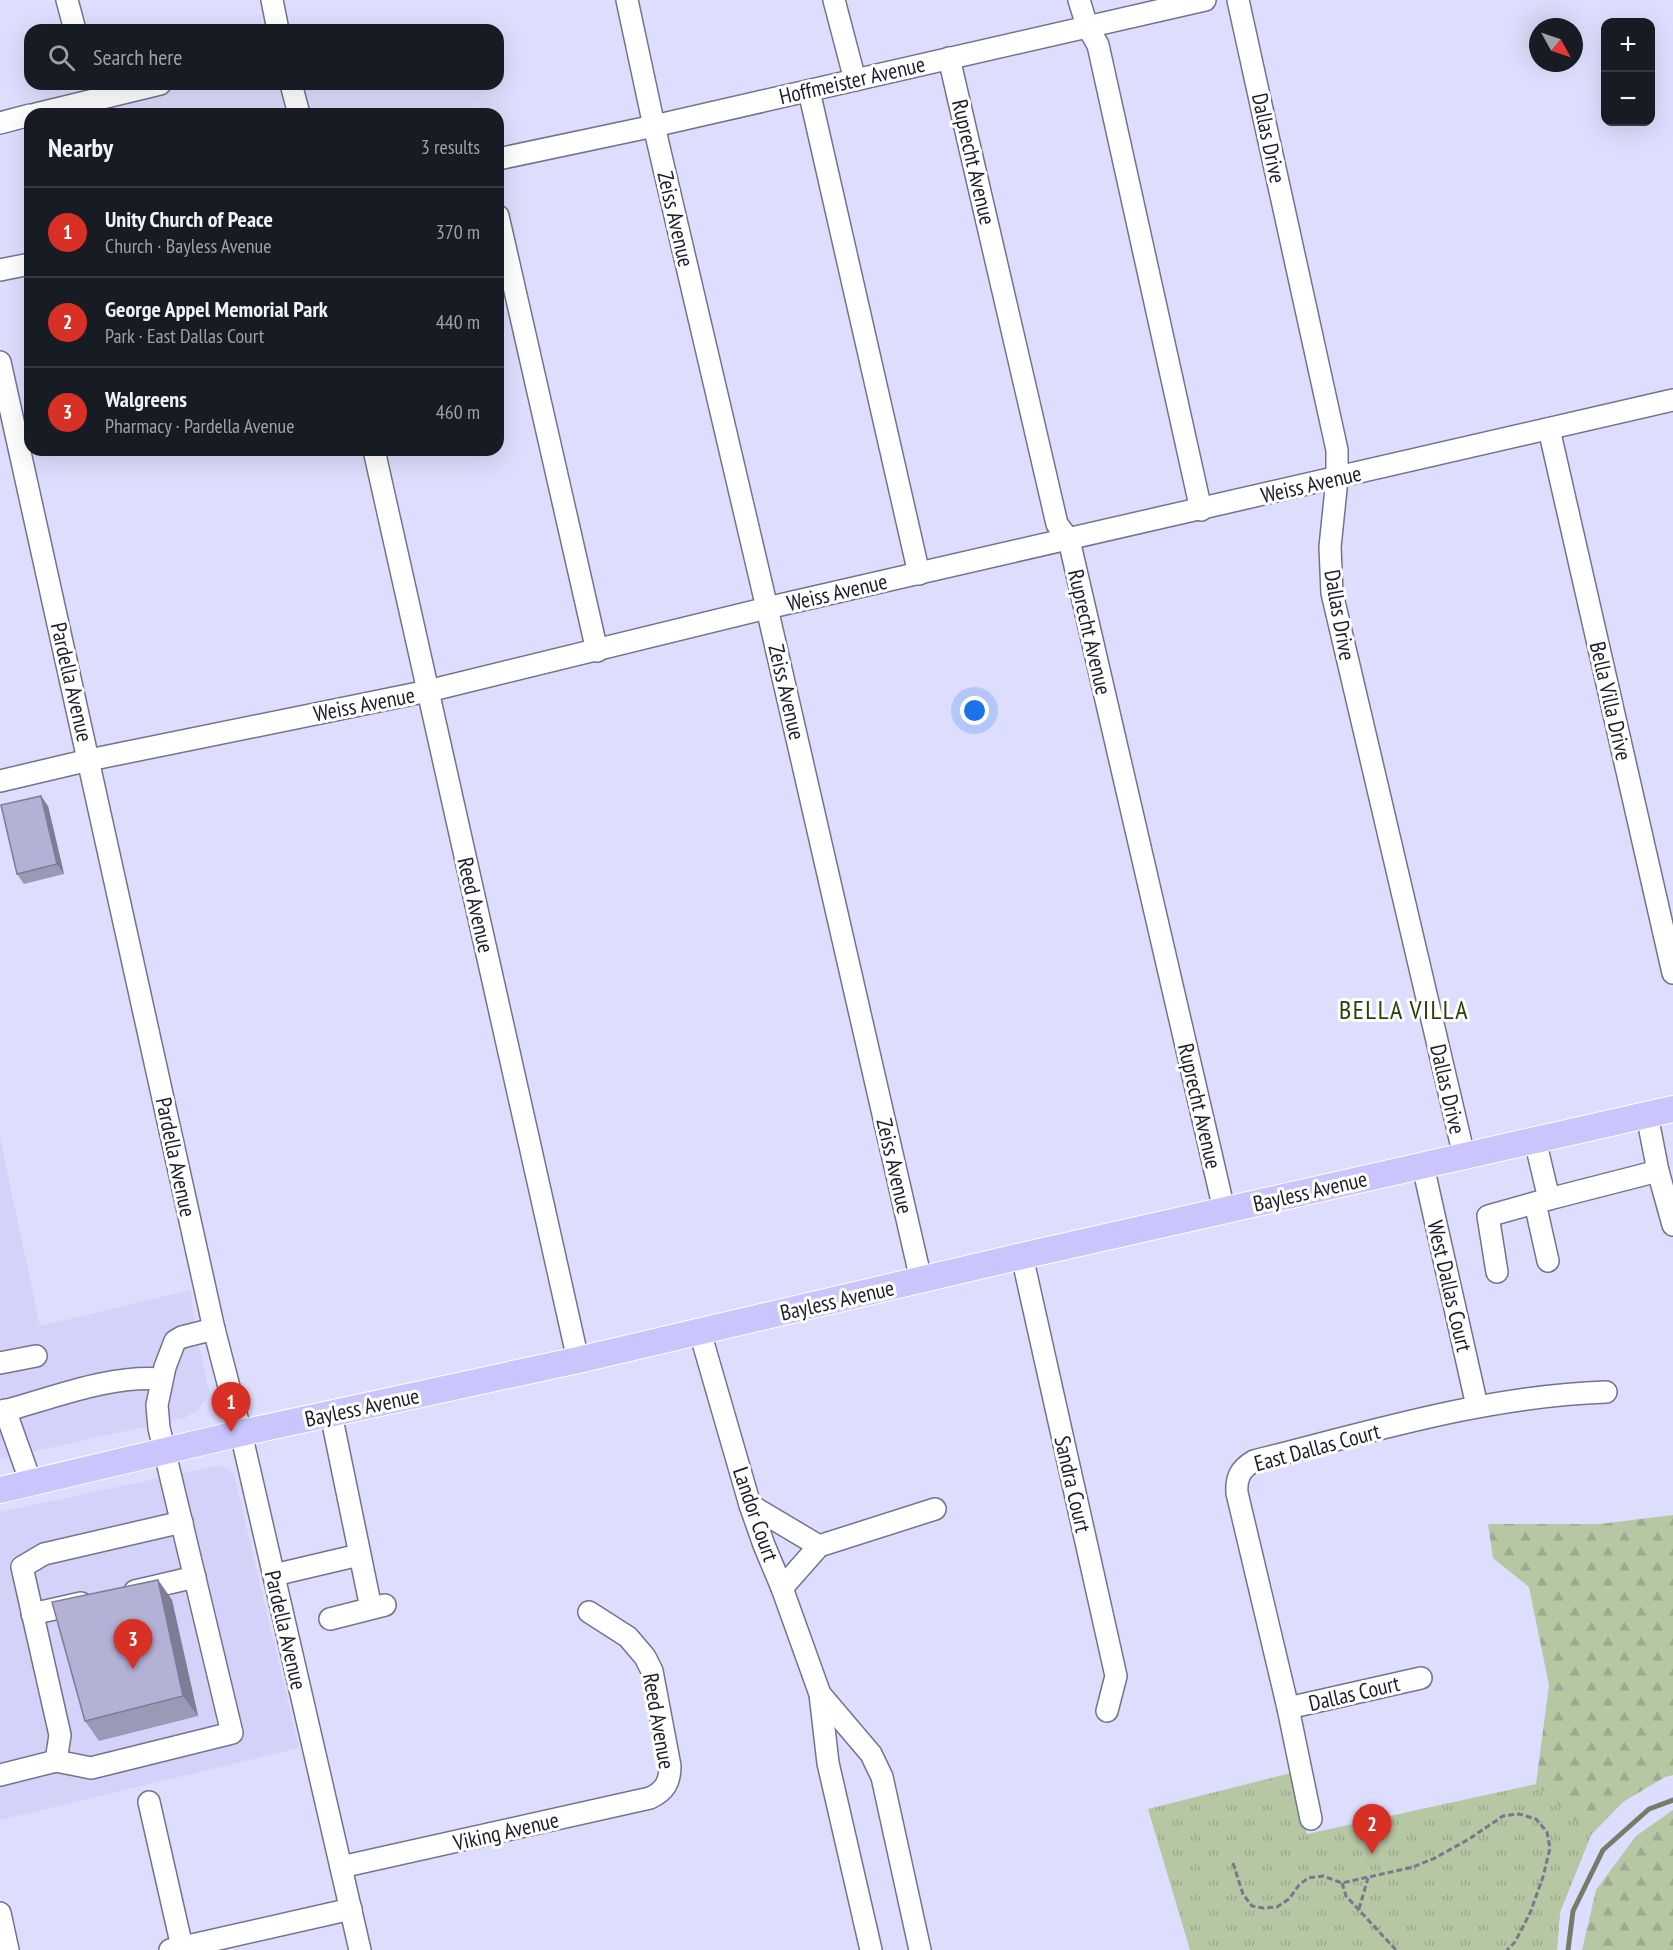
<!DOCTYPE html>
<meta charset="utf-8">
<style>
:root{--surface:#171b24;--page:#242831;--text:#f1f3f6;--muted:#9ea1a6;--line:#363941;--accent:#d93025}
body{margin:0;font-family:"PT Sans Narrow",sans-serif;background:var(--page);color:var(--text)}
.controls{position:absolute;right:18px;top:18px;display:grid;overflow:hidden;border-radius:12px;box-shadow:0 6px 24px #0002}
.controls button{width:54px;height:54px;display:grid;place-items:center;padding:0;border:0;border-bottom:2px solid var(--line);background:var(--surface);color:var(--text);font:30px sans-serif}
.compass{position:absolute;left:1529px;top:18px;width:54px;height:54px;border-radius:50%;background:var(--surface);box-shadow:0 6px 24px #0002;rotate:130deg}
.you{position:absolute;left:975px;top:711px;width:21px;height:21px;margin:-15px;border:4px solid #fff;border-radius:50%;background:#1a73e8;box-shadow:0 0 0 9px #1a73e833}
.badge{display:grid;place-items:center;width:39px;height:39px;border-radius:50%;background:var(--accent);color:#fff;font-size:20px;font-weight:700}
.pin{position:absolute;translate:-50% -50px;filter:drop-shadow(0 2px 3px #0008)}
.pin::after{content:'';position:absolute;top:32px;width:21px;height:18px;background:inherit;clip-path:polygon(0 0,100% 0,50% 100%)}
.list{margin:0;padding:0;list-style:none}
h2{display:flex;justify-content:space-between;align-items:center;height:78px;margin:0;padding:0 24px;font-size:26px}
h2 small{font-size:20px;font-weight:400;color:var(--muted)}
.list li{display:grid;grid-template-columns:39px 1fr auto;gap:18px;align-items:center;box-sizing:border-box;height:90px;padding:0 24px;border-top:2px solid var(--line)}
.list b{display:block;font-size:22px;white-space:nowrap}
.list p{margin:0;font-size:20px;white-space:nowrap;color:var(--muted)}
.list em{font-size:20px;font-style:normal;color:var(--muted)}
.icon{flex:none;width:33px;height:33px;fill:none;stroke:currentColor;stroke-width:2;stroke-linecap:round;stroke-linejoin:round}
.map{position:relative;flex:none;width:1673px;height:1950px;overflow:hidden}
.search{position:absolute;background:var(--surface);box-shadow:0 6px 24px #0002;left:24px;top:24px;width:480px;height:66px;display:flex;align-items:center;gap:15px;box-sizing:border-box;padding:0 21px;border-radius:18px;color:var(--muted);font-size:22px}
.panel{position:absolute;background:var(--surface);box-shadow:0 6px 24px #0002;left:24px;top:108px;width:480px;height:348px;border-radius:18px}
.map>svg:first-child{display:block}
.built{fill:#d3d3fa}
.forest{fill:url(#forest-firs)}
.park{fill:url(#park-tufts)}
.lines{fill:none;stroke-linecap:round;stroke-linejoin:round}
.stream{stroke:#737e69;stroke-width:5}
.minor-casing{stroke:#73738f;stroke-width:24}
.major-casing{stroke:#fff;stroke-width:28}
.path{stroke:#78788d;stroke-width:3;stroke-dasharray:6 3;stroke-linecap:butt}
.minor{stroke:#fff;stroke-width:21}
.major{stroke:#cac6fd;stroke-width:26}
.wall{fill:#9a99b8}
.shaded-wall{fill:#7d7d96}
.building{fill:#b3b2d6;stroke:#7d7d96;stroke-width:1.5}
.labels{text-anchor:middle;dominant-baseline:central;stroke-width:6;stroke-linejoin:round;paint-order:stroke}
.street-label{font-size:22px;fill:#1e1d29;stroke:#fff}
.quarter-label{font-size:26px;letter-spacing:1.5px;fill:#2c400c;stroke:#fff}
</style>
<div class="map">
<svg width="1673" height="1950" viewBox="0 0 1673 1950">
<defs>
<pattern id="forest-firs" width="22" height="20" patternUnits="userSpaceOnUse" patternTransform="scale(1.5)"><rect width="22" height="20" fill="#b6c7a4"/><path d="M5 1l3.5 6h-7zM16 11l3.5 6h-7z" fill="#9caa8d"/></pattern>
<pattern id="park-tufts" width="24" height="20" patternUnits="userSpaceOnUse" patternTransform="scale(1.5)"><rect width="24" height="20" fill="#b6c7a4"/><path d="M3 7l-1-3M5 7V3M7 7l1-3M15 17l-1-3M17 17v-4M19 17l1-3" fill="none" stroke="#9caa8d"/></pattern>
</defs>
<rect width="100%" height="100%" fill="#ddddfd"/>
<!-- built -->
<g class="built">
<polygon points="0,1138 40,1326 191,1290 193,1316 209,1392 205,1401 197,1411 184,1418 0,1459"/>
<polygon points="217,1466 229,1469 234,1475 299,1748 0,1820 0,1512"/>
</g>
<!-- forest -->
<g class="forest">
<polygon points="1673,1515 1673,1775 1665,1777 1623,1802 1591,1835 1560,1912 1557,1950 1549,1806 1536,1784 1549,1685 1529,1587 1493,1558 1488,1524 1600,1524"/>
<polygon points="1673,1810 1673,1950 1582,1950 1596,1890 1636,1836"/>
</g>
<!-- park -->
<polygon class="park" points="1291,1773 1307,1834 1536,1784 1591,1835 1560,1912 1557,1950 1190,1950 1148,1809"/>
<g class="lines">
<!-- stream -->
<polyline class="stream" points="1568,1950 1573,1911 1603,1850 1649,1809 1673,1800"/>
<defs>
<g id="minor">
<polyline points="67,0 75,30"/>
<polyline points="272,0 278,30"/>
<polyline points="627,0 654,126 767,608 921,1280"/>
<polyline points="834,0 855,80"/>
<polyline points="1079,0 1087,26 1098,45 1201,510"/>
<polyline points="1238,0 1337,450 1337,479 1330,547 1332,593 1464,1156"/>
<polyline points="949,58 1057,524 1069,540 1224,1210"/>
<polyline points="291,84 299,114"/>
<polyline points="809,91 919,574"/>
<polyline points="36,114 160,84"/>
<polyline points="0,123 30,115"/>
<polyline points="498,159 654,126 1205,0"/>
<polyline points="498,216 597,651"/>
<polyline points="0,270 30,264"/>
<polyline points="0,362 214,1329 241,1433 360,1950"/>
<polyline points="1549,429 1673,973"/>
<polyline points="374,450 578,1360"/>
<polyline points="0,781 89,760 428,691 767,608 1673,400"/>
<polyline points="1535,1140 1549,1199 1658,1171 1647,1115"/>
<polyline points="1423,1166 1477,1406"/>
<polyline points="1658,1171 1673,1225"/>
<polyline points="1535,1203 1548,1261"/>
<polyline points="1022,1256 1116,1676 1107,1711"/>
<polyline points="1497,1272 1488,1216 1549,1199"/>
<polyline points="700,1332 750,1505 764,1545 782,1588 820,1694 828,1763 871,1950"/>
<polyline points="0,1363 36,1356"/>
<polyline points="5,1410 31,1483"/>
<path d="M0 1412C54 1398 106 1375 162 1379"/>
<polyline points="331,1414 371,1608"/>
<polyline points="750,1505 819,1546"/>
<polyline points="274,1575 359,1555"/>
<polyline points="782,1588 819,1546 935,1509"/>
<polyline points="135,1591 195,1577"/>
<polyline points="32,1614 81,1603"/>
<polyline points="330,1619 385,1605"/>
<polyline points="820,1694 871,1754 882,1777 920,1950"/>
<polyline points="1288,1708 1421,1678"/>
<polyline points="56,1761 60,1735 22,1567 44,1554 182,1522"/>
<polyline points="0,1775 56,1761 91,1768 232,1733 159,1428 157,1405 165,1367 175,1341 182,1337 214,1329"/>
<polyline points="149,1802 182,1947"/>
<path d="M1311 1819 1288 1708 1237 1493C1236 1478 1240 1469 1254 1461 1370 1432 1486 1396 1606 1392"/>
<path d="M341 1867 650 1798C665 1791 670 1782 670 1766L652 1671 645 1657 628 1637 589 1612"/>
<polyline points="0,1913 8,1950"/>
<polyline points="170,1950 351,1909"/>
</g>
<polyline id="major" points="0,1490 241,1433 578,1360 1022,1256 1673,1109"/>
</defs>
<!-- minor casing -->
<use href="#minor" class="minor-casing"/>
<!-- major casing -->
<use href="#major" class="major-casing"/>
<!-- path -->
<g class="path">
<polyline points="1233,1863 1243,1894 1252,1906 1263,1908 1277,1907 1289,1899 1299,1885 1308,1878 1323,1876 1342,1883 1413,1867 1435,1858 1469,1839 1503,1816 1519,1814 1536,1819 1547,1832 1550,1848 1543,1877 1530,1913 1515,1942 1507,1950"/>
<polyline points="1342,1883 1346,1896 1396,1950"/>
<polyline points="1359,1909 1368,1878"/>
</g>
<!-- minor -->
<use href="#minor" class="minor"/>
<!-- major -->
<use href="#major" class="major"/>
</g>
<!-- wall -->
<g class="wall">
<polygon points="48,806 64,874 24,884 17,874"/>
<polygon points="158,1580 172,1600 198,1716 99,1741 85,1721"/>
</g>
<!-- shaded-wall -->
<g class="shaded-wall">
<polygon points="41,796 48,806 64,874 57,864"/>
<polygon points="158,1580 172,1600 198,1716 183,1696"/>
</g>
<!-- building -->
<g class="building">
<polygon points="41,796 57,864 17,874 1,805"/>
<polygon points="158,1580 183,1696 85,1721 52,1602"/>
</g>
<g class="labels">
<!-- street labels -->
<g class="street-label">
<text transform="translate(852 80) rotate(-13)">Hoffmeister Avenue</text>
<text transform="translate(1269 138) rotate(78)">Dallas Drive</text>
<text transform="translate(974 162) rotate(77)">Ruprecht Avenue</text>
<text transform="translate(676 219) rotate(77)">Zeiss Avenue</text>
<text transform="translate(1311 484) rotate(-13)">Weiss Avenue</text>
<text transform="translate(837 592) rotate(-13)">Weiss Avenue</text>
<text transform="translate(1340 615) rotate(80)">Dallas Drive</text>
<text transform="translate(1090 632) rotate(77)">Ruprecht Avenue</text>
<text transform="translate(72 682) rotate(77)">Pardella Avenue</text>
<text transform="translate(787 692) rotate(77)">Zeiss Avenue</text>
<text transform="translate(1611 701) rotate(77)">Bella Villa Drive</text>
<text transform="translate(364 704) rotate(-11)">Weiss Avenue</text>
<text transform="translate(476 905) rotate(77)">Reed Avenue</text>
<text transform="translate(1448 1089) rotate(77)">Dallas Drive</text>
<text transform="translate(1200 1106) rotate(77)">Ruprecht Avenue</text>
<text transform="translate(176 1157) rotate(78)">Pardella Avenue</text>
<text transform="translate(895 1166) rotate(77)">Zeiss Avenue</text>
<text transform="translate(1310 1191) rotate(-13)">Bayless Avenue</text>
<text transform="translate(1450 1286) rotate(77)">West Dallas Court</text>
<text transform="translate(837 1300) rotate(-13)">Bayless Avenue</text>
<text transform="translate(362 1407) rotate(-12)">Bayless Avenue</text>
<text transform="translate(1317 1447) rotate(-15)">East Dallas Court</text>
<text transform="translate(1073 1484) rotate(77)">Sandra Court</text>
<text transform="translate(756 1514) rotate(71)">Landor Court</text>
<text transform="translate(286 1630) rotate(77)">Pardella Avenue</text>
<text transform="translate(1354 1693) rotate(-13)">Dallas Court</text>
<text transform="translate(659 1721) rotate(80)">Reed Avenue</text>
<text transform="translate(506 1831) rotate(-13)">Viking Avenue</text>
</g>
<!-- quarter labels -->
<g class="quarter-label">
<text x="1404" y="1009">BELLA VILLA</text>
</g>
</g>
</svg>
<div class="controls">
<button>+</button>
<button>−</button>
</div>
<svg class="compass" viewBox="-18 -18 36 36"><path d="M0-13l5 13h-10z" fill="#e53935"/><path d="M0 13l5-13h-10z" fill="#9ea1a6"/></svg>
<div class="you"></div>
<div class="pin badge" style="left:231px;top:1432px">1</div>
<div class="pin badge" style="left:1372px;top:1854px">2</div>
<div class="pin badge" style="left:133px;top:1669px">3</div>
<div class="search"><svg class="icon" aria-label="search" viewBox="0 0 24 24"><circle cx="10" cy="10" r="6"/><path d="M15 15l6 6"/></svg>Search here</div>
<section class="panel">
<h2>Nearby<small>3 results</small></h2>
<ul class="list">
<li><span class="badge">1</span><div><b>Unity Church of Peace</b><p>Church · Bayless Avenue</p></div><em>370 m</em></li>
<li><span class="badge">2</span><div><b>George Appel Memorial Park</b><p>Park · East Dallas Court</p></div><em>440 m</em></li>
<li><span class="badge">3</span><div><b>Walgreens</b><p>Pharmacy · Pardella Avenue</p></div><em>460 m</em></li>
</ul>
</section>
</div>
